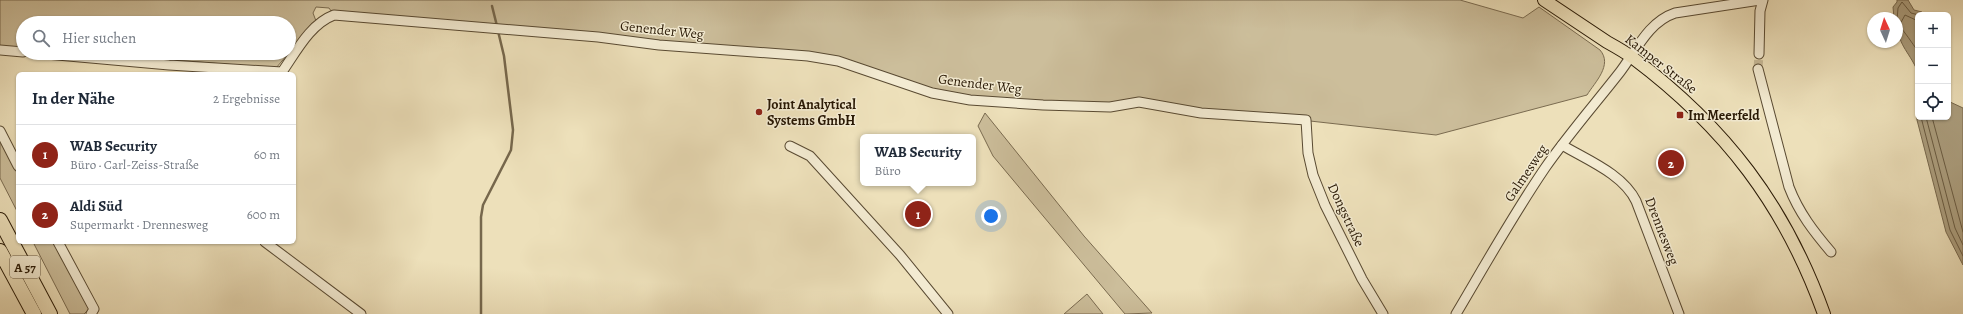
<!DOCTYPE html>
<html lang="de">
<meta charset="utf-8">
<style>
:root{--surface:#fff;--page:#f6f6f7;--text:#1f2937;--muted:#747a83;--line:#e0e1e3;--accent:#8f2418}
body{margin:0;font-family:Alegreya,serif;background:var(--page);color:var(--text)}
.controls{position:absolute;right:12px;top:12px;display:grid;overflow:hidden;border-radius:6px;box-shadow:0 1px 3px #0004}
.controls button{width:36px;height:36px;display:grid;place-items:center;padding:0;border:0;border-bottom:1px solid var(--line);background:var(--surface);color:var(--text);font:20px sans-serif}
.compass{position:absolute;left:1867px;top:12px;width:36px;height:36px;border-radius:50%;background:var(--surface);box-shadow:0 1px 3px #0004;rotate:356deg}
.you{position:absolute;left:991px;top:216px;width:14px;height:14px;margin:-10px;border:3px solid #fff;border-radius:50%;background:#1a73e8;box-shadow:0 0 0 6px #1a73e833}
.badge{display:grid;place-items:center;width:26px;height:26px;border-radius:50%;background:var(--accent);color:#fff;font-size:13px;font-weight:700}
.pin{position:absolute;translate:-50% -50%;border:2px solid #fff;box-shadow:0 1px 4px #0006}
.popup{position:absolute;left:860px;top:134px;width:116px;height:52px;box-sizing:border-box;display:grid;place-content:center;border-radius:6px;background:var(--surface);filter:drop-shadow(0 1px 3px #0005);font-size:13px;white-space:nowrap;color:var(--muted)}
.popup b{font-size:15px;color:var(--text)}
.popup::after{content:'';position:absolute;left:50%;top:100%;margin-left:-8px;border:8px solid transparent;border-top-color:var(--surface)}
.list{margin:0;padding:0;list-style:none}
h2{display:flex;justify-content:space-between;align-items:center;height:52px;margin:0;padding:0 16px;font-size:17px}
h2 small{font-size:13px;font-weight:400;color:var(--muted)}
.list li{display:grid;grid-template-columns:26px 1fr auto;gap:12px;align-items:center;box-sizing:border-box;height:60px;padding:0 16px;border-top:1px solid var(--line)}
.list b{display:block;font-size:15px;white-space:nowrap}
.list p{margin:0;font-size:13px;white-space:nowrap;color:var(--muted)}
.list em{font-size:13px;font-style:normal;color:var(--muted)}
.icon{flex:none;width:22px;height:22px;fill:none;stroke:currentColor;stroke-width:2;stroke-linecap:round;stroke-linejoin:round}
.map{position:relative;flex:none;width:1963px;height:314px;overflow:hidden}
.search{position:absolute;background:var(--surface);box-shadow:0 1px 3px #0004;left:16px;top:16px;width:280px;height:44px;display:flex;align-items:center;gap:10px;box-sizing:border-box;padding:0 14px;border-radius:22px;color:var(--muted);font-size:15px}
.panel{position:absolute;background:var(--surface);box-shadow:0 1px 3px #0004;left:16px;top:72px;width:280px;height:172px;border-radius:6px}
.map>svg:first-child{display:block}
.green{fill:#ccbe9b;stroke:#7a6b50}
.water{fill:#aa9c7c;stroke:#76674c}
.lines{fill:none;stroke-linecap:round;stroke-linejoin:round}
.shore{stroke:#695a40;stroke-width:1}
.stream{stroke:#76674c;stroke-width:2.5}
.minor-tunnel{stroke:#c6b896;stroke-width:9;stroke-dasharray:9 4.5;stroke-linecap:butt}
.minor-casing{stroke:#594a32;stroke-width:11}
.major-casing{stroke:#281804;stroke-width:14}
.highway-casing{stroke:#281804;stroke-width:16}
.minor{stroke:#f3ebd2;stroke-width:9}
.major{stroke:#ede0ba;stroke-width:12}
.highway{stroke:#ede0ba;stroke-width:14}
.poi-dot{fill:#8f2418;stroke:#f3ebd2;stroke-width:1.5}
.labels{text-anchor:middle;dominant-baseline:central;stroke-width:3;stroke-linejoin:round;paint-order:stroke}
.shield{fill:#f3ebd2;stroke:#655742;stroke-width:1}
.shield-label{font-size:13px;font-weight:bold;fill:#281804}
.street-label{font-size:14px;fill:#281804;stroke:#f3ebd2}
.poi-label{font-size:14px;font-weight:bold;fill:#281804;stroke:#f3ebd2;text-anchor:start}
</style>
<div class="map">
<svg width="1963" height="314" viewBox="0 0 1963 314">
<rect width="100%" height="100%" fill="#ede0ba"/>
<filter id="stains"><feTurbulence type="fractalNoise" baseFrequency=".005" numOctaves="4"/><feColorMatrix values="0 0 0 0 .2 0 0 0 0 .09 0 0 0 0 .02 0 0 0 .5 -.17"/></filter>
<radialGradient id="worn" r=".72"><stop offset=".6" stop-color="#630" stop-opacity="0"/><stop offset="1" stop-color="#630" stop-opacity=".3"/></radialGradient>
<!-- green -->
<g class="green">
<path d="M0 0H1460L1523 18 1539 7 1600 50C1613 65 1595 82 1587 95L1436 135 1139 102 1110 107 970 100 838 61 334 15 329 8 316 7 313 13 316 21 276 68 81 53H289V23H23V49L0 47Z"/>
<polygon points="985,113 1084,236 1152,313 1125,314 993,156 978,126"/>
<polygon points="0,139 18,175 18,213 0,178"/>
<polygon points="33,242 54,242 90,308 84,314 70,314"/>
<polygon points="1087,294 1103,314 1064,314"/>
</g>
<!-- water -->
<g class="water">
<path d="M1897 0H1908L1914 10 1922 12 1924 15H1918V72C1908 49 1897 46 1897 18H1894L1893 7 1897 2Z"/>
<polygon points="1918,100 1918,117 1948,117 1948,101 1963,108 1963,265 1946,232 1917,120 1916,110"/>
</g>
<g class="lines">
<!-- shore -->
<g class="shore">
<polyline points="1897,20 1898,8 1902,2 1911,13 1919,15"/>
<path d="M1918 21 1905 15 1899 26C1906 33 1911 42 1918 51"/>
<polyline points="1921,117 1950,230 1963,256"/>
<polyline points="1926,117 1955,228 1963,245"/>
<polyline points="1932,117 1963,232"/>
</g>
<!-- stream -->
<g class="stream">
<polyline points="492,6 497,26"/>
<polyline points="481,314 481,217 483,205 511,150 513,130 504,56 498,31"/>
</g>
<!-- minor-tunnel -->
<polyline class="minor-tunnel" points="1758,69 1759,54"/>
<defs>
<g id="minor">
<polyline points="0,50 23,52"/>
<path d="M35 53 169 65 282 72C296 52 310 24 334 15L598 37 659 45 808 56 838 61 932 93 970 100 1043 105 1110 107 1139 102 1201 113 1306 120 1308 153 1313 175 1325 205 1362 279 1383 314"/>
<polyline points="1759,54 1760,11 1763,0"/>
<path d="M1758 69 1789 187C1799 213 1814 232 1831 252"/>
<polyline points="0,131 18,166"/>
<path d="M1562 145C1587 160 1623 174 1636 201L1679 314"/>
<polyline points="790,146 810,156 900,255 948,314"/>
<polyline points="58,242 94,309 91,314"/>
<polyline points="265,242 361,314"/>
<path d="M1456 314C1485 265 1513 215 1545 168 1568 135 1595 104 1620 72 1636 51 1648 22 1675 13L1760 0"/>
</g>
<path id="major" d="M1544 0C1565 14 1586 28 1607 42 1616 47 1625 52 1633 58 1725 127 1785 205 1824 314"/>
<g id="highway">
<polyline points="0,220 50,314"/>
<polyline points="0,251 34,314"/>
</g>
</defs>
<!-- minor casing -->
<use href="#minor" class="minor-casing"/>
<!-- major casing -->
<use href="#major" class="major-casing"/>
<!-- highway casing -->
<use href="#highway" class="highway-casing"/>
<!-- minor -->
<use href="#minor" class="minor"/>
<!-- major -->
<use href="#major" class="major"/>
<!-- highway -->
<use href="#highway" class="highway"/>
</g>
<!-- markers -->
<g class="poi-dot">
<circle cx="759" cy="112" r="4"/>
<rect x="1676" y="111" width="8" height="8" rx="2"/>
</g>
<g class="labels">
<!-- shield labels -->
<rect class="shield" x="10" y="256" width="30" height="22" rx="3"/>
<g class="shield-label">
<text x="25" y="267">A 57</text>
</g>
<!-- street labels -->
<g class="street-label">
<text transform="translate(662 30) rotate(6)">Genender Weg</text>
<text transform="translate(1661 64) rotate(38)">Kamper Straße</text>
<text transform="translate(980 84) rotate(7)">Genender Weg</text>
<text transform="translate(1526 173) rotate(-56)">Galmesweg</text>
<text transform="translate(1346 215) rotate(65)">Dongstraße</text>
<text transform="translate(1662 231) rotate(69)">Drennesweg</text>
</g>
<!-- poi labels -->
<g class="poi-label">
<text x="767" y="104">Joint Analytical<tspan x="767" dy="16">Systems GmbH</tspan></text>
<text x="1688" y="115">Im Meerfeld</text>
</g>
</g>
<rect width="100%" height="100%" filter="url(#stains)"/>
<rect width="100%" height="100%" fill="url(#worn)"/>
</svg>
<div class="controls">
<button>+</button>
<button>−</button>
<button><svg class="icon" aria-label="locate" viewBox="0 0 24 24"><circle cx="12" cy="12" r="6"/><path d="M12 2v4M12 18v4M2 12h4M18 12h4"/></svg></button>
</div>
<svg class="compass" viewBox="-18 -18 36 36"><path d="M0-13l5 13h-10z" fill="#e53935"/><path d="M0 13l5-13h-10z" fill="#747a83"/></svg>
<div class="you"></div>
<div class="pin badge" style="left:918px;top:214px">1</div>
<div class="popup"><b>WAB Security</b>Büro</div>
<div class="pin badge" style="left:1671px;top:163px">2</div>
<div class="search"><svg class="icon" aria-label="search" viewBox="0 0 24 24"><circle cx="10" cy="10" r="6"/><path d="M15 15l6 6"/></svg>Hier suchen</div>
<section class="panel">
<h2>In der Nähe<small>2 Ergebnisse</small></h2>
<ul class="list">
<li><span class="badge">1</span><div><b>WAB Security</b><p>Büro · Carl-Zeiss-Straße</p></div><em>60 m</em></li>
<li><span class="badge">2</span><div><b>Aldi Süd</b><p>Supermarkt · Drennesweg</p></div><em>600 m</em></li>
</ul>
</section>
</div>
